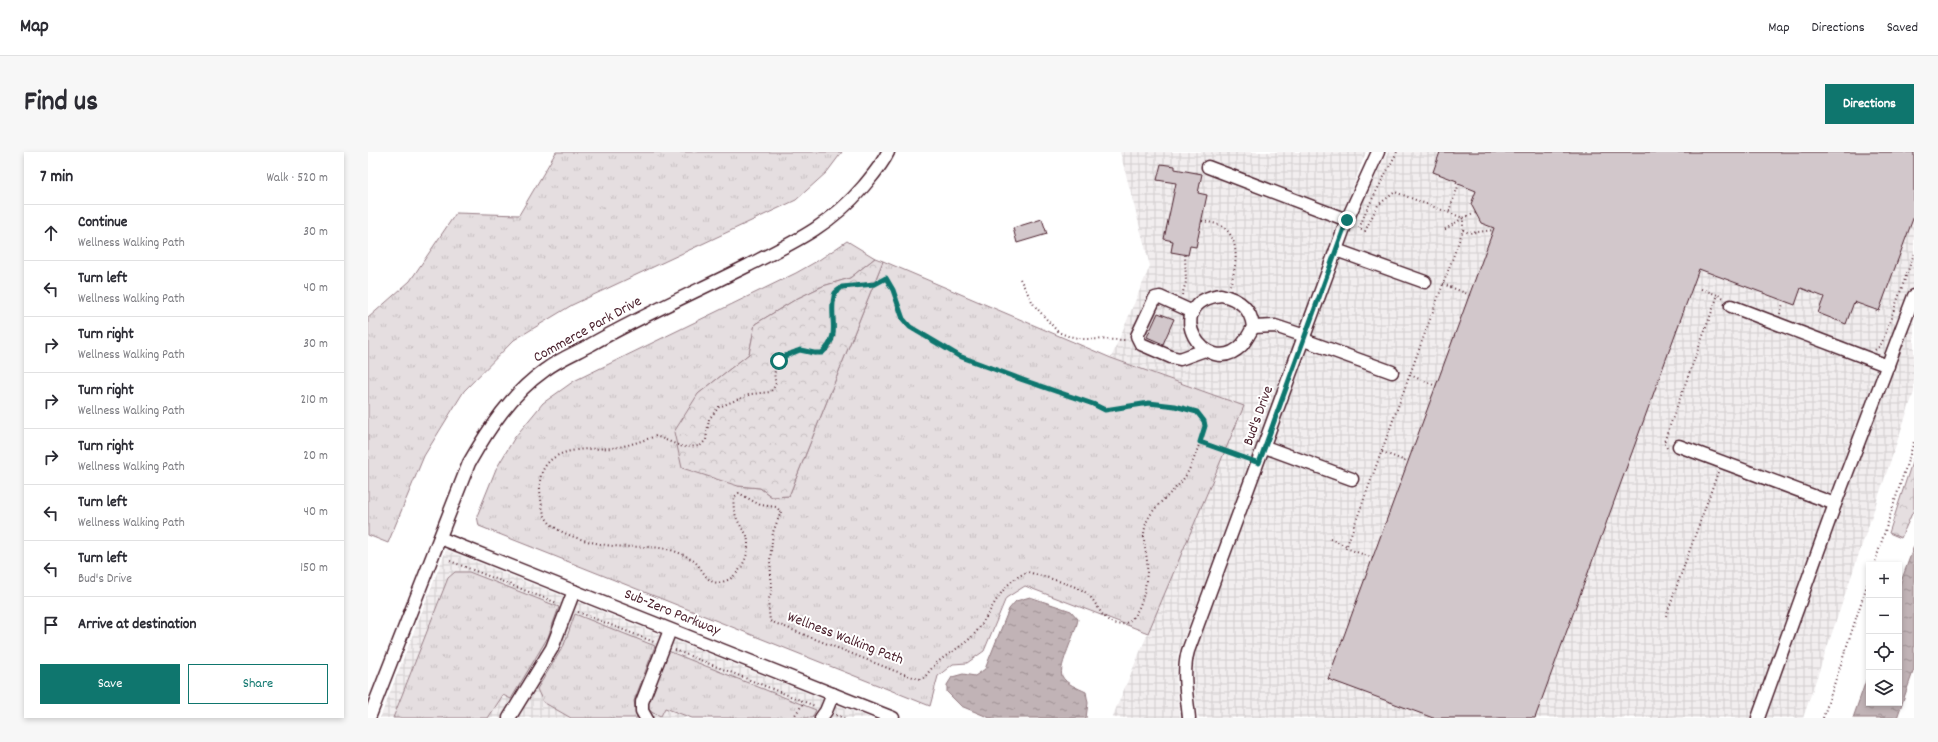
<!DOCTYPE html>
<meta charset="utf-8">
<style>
:root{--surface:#fff;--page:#f7f7f7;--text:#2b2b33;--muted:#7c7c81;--line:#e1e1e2;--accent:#0f766e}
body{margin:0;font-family:Dekko,sans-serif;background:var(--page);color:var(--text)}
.controls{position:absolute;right:12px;bottom:12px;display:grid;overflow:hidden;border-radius:0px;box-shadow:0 2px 6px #0003}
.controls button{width:36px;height:36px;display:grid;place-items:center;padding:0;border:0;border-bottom:1px solid var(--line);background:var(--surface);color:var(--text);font:20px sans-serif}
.stop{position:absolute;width:12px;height:12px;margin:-9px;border:3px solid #0f766e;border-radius:50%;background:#fff}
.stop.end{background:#0f766e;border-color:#fff;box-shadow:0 1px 4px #0008}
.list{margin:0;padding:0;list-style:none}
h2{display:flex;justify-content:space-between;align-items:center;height:52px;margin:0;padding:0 16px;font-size:17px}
h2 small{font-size:13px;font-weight:400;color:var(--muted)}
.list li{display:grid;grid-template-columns:26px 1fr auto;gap:12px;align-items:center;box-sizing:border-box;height:56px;padding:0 16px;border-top:1px solid var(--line)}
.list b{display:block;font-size:15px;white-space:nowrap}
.list p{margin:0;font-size:13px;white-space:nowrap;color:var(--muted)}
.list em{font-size:13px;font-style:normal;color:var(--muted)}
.actions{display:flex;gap:8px;padding:12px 16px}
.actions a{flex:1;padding:9px 0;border:1px solid var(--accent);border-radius:0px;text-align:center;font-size:14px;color:var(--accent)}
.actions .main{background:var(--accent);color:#fff}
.icon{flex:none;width:22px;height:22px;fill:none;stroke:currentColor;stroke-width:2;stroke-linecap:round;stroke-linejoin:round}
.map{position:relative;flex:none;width:1546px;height:566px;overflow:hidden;border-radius:0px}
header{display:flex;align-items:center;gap:24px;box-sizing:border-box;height:56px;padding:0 20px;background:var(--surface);border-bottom:1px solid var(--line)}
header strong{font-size:19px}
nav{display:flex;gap:22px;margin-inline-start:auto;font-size:14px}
.intro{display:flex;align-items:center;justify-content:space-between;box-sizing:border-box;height:96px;padding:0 24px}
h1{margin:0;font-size:28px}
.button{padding:10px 18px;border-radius:0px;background:var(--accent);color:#fff;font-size:14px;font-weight:700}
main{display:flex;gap:24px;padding:0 24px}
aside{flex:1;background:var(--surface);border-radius:0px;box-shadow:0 2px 6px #0003}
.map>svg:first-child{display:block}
.industrial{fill:url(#industrial-grid)}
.grass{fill:url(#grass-tufts);stroke:#987e86}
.forest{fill:url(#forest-crowns);stroke:#987e86}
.water{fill:url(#water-ripples);stroke:#91787e}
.building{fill:#d2c7cb;stroke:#4a1f2b}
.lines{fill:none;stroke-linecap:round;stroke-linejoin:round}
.minor-casing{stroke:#4a1f2b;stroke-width:15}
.path{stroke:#4a1f2b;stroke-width:2;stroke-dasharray:1 3;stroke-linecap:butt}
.minor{stroke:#fff;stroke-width:12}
.route{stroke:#0f766e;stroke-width:5}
.labels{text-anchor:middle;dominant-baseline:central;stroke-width:4;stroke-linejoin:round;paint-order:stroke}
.street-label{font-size:15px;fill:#4a1f2b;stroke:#fff}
</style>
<header>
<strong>Map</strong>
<nav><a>Map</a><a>Directions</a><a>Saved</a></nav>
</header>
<div class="intro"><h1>Find us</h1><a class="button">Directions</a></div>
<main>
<aside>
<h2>7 min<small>Walk · 520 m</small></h2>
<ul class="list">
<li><svg class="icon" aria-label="ahead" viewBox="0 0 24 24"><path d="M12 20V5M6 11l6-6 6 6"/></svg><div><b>Continue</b><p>Wellness Walking Path</p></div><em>30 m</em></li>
<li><svg class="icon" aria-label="left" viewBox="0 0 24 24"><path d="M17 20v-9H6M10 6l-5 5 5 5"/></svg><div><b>Turn left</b><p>Wellness Walking Path</p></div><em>40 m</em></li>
<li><svg class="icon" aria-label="right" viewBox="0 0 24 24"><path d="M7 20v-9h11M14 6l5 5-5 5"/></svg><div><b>Turn right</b><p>Wellness Walking Path</p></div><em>30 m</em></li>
<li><svg class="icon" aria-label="right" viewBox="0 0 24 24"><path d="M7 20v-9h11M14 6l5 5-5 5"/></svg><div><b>Turn right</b><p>Wellness Walking Path</p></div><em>210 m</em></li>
<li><svg class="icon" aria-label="right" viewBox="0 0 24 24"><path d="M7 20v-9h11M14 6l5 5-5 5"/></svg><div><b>Turn right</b><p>Wellness Walking Path</p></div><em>20 m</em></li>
<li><svg class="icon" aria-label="left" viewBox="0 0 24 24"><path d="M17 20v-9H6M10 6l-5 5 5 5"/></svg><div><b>Turn left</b><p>Wellness Walking Path</p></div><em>40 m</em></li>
<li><svg class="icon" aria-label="left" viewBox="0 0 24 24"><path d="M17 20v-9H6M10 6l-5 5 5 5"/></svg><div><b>Turn left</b><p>Bud's Drive</p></div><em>150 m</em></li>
<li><svg class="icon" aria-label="arrive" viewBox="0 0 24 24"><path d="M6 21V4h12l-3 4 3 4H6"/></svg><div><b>Arrive at destination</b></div></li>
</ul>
<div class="actions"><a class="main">Save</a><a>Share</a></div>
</aside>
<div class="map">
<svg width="1546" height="566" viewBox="0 0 1546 566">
<defs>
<pattern id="industrial-grid" width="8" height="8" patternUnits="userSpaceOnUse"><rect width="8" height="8" fill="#f2eeef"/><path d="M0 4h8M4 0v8" fill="none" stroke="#d1cccd"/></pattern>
<pattern id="grass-tufts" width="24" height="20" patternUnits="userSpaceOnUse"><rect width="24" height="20" fill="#e5dee0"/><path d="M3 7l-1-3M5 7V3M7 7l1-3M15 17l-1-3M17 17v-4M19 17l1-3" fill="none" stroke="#c6bec0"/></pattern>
<pattern id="forest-crowns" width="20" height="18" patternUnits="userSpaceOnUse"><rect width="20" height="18" fill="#e5dee0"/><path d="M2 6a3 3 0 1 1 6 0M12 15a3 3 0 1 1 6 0" fill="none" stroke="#c6bec0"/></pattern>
<pattern id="water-ripples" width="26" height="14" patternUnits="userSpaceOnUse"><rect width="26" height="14" fill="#c1b3b6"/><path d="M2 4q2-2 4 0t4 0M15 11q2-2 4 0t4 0" fill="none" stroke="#9f9194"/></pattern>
</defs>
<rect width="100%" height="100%" fill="#fff"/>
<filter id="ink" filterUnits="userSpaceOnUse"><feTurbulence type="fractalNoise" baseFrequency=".025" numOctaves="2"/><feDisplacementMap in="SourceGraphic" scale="8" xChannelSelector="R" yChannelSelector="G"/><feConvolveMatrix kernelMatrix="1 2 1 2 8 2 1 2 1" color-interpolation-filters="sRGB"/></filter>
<g filter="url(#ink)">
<!-- industrial -->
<g class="industrial">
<polygon points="752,0 998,0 810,502 808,525 812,566 744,566 876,254 743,206 782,114"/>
<polygon points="1020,0 1546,0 1546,240 1435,566 830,566 825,521 828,499 991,57"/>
<polygon points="78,398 502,566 12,566"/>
</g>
<!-- grass -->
<g class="grass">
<polygon points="188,0 474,0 459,20 428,48 204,153 146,188 96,239 56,304 20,391 0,383 0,166 42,129 88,61 151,63"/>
<polygon points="479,89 507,106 482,126 455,134 430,146 387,172 381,202 330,242 370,334 392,336 404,345 421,344 515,109 743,206 876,254 780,481 657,434 638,446 616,499 599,511 585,512 570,524 562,554 111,374 109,364 128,317 147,285 175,251 206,229 428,121 451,108"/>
<polygon points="87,420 101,420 191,455 180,485 143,547 135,543 120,566 25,566 80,426"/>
<polygon points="207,462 287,494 266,549 269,566 203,566 175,550 169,537 196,493"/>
<polygon points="300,499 448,558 444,566 324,566 297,556 293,564 285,561 280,557 281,547"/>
</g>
<!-- forest -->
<g class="forest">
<polygon points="507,106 515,109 421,344 404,345 392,336 370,334 314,316 306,280 330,242 381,202 387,172 430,146 455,134 482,126"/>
<polygon points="1546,304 1546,357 1533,386 1521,381"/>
</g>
<!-- water -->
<g class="water">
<polygon points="1546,394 1546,517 1529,566 1485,566 1501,520 1501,551 1531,551 1531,435"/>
<path d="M662 445 703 459 710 467C708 481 690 515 694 524 698 532 710 536 718 540L720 551 718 566H622L593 554 579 540V533L584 525 595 522 607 524 617 517 641 457 648 449Z"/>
</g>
<!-- building -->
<g class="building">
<polygon points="1072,0 1546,0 1546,64 1511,159 1486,150 1478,172 1450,161 1456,145 1433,136 1427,153 1331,117 1167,566 1065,566 960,527 1126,76 1113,71 1103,52 1108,39 1088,31 1089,29 1065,20"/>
<polygon points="793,12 807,14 807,17 834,22 830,41 839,43 828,95 822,94 820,103 803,100 805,89 796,87 808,31 789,28"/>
<polygon points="674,67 679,82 649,91 645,76"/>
<polygon points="790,161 806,167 795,192 779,185"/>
</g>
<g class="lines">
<defs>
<g id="minor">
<polyline points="840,15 979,68"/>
<polyline points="968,98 1057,130"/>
<path d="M853 143C871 147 883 156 885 175 882 181 878 188 874 193 838 230 790 151 853 143Z"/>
<polyline points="1363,154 1520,214"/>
<polyline points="825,160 792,145 787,146 769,184 773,192 803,205 812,207 837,198"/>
<polyline points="885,175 907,174 937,184"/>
<polyline points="936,188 1024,220"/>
<polyline points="1311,294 1467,352"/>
<polyline points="897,295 984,327"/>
<polyline points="72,386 525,566"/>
<path d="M1 566 101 311C121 276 143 242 177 218 190 208 207 201 222 193 273 164 327 140 379 114 424 91 462 74 495 35 504 24 514 13 520 0"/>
<polyline points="141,566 184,496 206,439"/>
<polyline points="278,566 274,559 274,550 302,478"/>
<polyline points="453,566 458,559 465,542"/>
<path d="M821 566C819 544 814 521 820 499L979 68 1010 0"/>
<polyline points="1390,566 1467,352 1546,144"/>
</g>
</defs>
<!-- minor casing -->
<use href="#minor" class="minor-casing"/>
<!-- path -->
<g class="path">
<polyline points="1029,0 998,59 991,77 997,79 1010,53 1027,40 1095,66 1108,61"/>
<polyline points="1081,59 1091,32"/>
<path d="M834 69C840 70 846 71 852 73 873 84 869 116 862 133"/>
<polyline points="1095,78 1101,81 1126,78"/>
<polyline points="652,127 666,153 690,180 700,184 716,187 758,188"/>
<polyline points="1075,132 1102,143"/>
<polyline points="1333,137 1350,143"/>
<polyline points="814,143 818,130 817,103"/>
<polyline points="1412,162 1415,152"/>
<polyline points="1507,198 1512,194 1515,188 1546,102"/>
<polyline points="1042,223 1068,234"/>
<path d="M832 290C827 304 823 317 814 329 803 343 780 357 777 376 774 387 778 398 779 409 780 417 778 428 777 436 774 453 762 484 740 468 731 461 727 447 717 440 708 433 673 424 660 420 633 429 625 458 609 479 598 493 583 499 570 510 565 514 560 521 556 526L551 527 527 519 402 469 400 450 404 437 402 409 405 380 413 360 408 355 392 353 371 341 366 345C364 356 368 367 374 376 375 379 379 381 379 384 383 399 375 418 362 427 360 428 357 429 354 430 339 434 336 418 327 410 319 404 312 401 303 398 283 393 265 396 245 394 228 392 192 384 181 370 175 363 174 355 173 347 172 340 171 331 173 323 183 293 219 298 244 296 260 294 273 289 288 284L315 295 332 294 338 288 341 267 351 255 383 242 402 240 405 237 408 231C402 215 415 199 433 198 440 198 447 204 454 201 475 192 461 160 466 144 467 140 472 137 474 135L507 131 518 127 525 138 535 167 542 175 591 204 655 228 725 252 737 258 781 251 807 254 829 260 836 269 837 274 832 290 880 307"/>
<polyline points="1299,296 1296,290 1350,143 1356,146"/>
<polyline points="1014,300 1040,310"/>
<polyline points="962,387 979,394"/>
<polyline points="1005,406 978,396 1095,78 1095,66 1076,78"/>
<polyline points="82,409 189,451"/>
<polyline points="1506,413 1546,290"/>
<polyline points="210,460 286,490"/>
<polyline points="1298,464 1350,320"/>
<polyline points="307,498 447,554"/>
<polyline points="468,563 476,566"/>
<polyline points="425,566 436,550"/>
<polyline points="1455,566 1501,427"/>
</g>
<!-- minor -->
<use href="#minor" class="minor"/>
</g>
</g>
<g class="lines" filter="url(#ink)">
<!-- route -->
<path class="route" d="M411 209 417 204 432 198 446 201H454C472 184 463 172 465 151 466 148 465 144 467 141 469 139 472 137 474 135L507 132 518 126 525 138 535 167 542 175 591 204 655 228 725 252 737 258 781 251 807 254 829 260 836 269 837 274 832 290 891 311 979 68"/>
</g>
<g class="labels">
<!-- street labels -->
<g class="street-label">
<text transform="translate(220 178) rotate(-29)">Commerce Park Drive</text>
<text transform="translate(891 264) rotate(-70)">Bud's Drive</text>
<text transform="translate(304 461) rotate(22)">Sub-Zero Parkway</text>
<text transform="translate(477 487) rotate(21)">Wellness Walking Path</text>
</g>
</g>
</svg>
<div class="controls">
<button>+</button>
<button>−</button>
<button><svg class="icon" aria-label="locate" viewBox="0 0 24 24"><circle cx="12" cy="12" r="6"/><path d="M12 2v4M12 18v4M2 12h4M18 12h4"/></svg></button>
<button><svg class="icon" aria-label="layers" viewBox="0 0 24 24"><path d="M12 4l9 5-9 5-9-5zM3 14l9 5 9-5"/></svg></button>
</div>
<div class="stop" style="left:411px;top:209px"></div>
<div class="stop end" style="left:979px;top:68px"></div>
</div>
</main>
